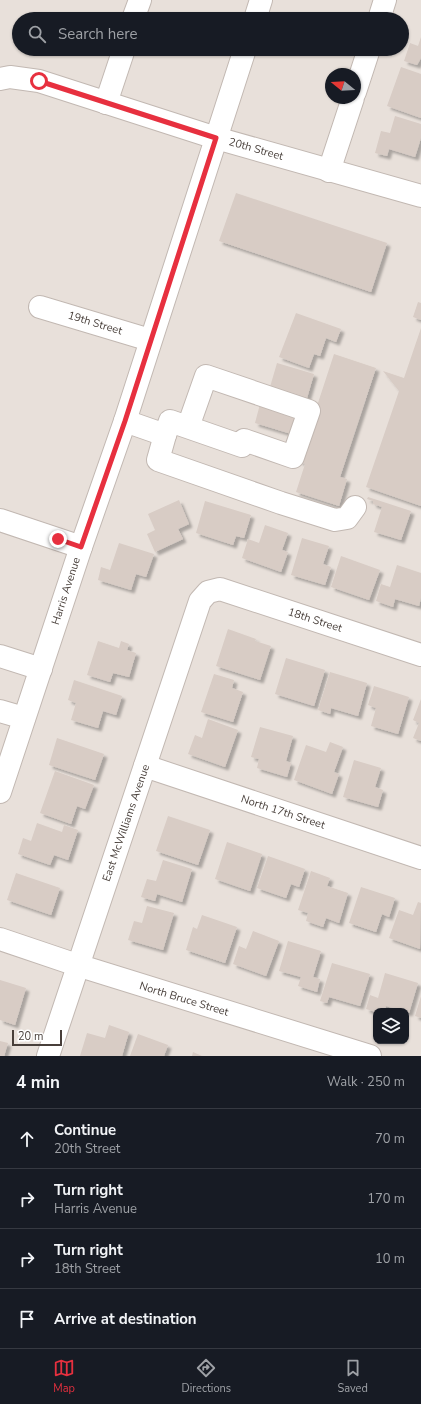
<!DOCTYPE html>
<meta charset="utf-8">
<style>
:root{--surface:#171b24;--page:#20242c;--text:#f1f3f6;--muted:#9ea1a6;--line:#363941;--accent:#e7303f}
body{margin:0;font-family:"Nunito Sans",sans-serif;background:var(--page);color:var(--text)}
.controls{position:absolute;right:12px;bottom:12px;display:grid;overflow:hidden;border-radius:8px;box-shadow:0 1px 3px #0004}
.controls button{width:36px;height:36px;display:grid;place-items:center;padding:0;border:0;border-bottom:1px solid var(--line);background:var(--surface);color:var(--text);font:20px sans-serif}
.compass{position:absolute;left:325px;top:68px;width:36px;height:36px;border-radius:50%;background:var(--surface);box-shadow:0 1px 3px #0004;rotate:288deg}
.scale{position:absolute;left:12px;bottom:10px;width:50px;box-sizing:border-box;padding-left:4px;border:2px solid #483f3a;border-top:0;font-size:11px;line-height:14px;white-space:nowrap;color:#483f3a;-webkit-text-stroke:3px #fff;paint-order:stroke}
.stop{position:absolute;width:12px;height:12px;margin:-9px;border:3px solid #e7303f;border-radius:50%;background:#fff}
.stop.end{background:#e7303f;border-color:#fff;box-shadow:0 1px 4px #0008}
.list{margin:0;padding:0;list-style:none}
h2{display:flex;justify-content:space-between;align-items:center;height:52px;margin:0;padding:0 16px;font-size:17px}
h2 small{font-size:13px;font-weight:400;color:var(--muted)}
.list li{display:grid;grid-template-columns:26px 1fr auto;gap:12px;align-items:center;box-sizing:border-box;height:60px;padding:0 16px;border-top:1px solid var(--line)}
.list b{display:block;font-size:15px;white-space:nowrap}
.list p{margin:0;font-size:13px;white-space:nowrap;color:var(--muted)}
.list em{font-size:13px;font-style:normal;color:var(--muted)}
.icon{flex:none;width:22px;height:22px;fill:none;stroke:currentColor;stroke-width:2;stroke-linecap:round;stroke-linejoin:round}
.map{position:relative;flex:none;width:421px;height:1056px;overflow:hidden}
.search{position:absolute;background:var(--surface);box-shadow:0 1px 3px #0004;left:12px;right:12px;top:12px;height:44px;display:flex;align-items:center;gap:10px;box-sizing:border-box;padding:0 14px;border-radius:22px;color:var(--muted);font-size:15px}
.sheet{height:292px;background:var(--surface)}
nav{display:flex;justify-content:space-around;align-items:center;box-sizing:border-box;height:56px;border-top:1px solid var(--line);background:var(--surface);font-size:11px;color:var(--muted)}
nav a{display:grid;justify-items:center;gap:2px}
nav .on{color:var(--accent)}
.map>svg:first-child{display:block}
.residential{fill:#e8e0da;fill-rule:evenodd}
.building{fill:#d8ccc5;filter:url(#shadow)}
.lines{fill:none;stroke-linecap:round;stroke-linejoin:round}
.minor-casing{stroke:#c2b8b2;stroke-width:24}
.minor{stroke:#fff;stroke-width:22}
.route{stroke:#e7303f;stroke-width:5}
.labels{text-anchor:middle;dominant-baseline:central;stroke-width:3;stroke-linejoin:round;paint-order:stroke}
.street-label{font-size:11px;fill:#483f3a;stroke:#fff}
</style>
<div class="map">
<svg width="421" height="1056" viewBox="0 0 421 1056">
<defs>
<filter id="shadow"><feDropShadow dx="3.5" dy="3.5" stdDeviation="1" flood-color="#0004"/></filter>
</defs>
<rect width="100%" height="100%" fill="#f4f0ec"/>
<!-- residential -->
<path class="residential" d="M0 0H421V1056H0ZM19 19H402V49H19ZM331 74H355V98H331ZM376 1011H406V1041H376Z"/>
<!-- building -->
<g class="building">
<polygon points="421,37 421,58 417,65 404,61 410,43 418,46"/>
<polygon points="401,67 421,74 421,118 387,106"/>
<polygon points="395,116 421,124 421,138 415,157 389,149 387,156 375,153 381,131 390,133"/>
<polygon points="236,193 387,243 371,292 219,241"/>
<polygon points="418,302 421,303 421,320 413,317"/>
<polygon points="296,313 341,329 336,342 326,338 320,356 314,354 309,368 279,357"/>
<polygon points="421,328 421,506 366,487 399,391 383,371 404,378"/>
<polygon points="334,354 376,368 340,477 347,479 339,506 296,492 305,464 299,461"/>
<polygon points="277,363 314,374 307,398 270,387"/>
<polygon points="260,404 304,417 298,436 255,423"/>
<polygon points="368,497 411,511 401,540 374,532 382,507 373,504 373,501 367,499"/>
<polygon points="179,500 189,524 178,529 183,539 155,552 147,534 155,530 148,514"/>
<polygon points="205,501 251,515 244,538 236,536 233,545 196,533"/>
<polygon points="265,525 288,533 282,550 288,552 281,572 242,558 248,539 259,543"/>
<polygon points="302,538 329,546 323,564 331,567 325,585 291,575"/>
<polygon points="119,543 154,554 146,577 136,574 131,590 98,580 101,567 110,570"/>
<polygon points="341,556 380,570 369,600 331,587"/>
<polygon points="397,565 421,573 421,598 419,606 395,599 393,607 376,601 381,584 390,587"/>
<polygon points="228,629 256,639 255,641 271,646 260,680 216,666"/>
<polygon points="98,641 119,648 121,641 129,644 127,650 136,653 129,677 113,673 110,682 87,675"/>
<polygon points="286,658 325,670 314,706 275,694"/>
<polygon points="330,672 367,683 358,716 331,708 330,714 318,710"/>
<polygon points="214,674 234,680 232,688 243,692 233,722 201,712"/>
<polygon points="74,680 122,696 116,715 103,711 98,728 71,720 76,703 68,700"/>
<polygon points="374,686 409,697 398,734 371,726 376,708 368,705"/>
<polygon points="421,699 421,741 413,738 419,723 413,720"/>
<polygon points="208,719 238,730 225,767 188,754 195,735 202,738"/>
<polygon points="260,727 293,736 286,761 291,763 287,777 257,768 259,759 251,757"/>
<polygon points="57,738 104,754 95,780 49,765"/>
<polygon points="330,742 343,747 334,772 339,774 332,794 294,780 306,745 326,752"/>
<polygon points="354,760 381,768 375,787 383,790 378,807 343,797"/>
<polygon points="55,771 94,785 85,809 77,806 71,824 40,813"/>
<polygon points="168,816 210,830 198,865 156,851"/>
<polygon points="37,823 62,832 64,825 78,830 68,860 54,855 50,865 18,854 23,838 31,841"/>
<polygon points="227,842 262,854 250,891 215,879"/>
<polygon points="268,856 305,869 299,887 291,884 286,898 257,888"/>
<polygon points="163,860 192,869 182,902 157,894 155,901 141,897 147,879 156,881"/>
<polygon points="311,871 330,878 327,886 348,893 339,923 326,918 323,927 306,921 308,913 298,910"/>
<polygon points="16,873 60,888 51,915 7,900"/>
<polygon points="361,887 395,898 389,917 382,914 376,932 349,923"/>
<polygon points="418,902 421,903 420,949 389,938 399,910 413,915"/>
<polygon points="147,906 174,913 163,950 128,940 134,921 142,923"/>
<polygon points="202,915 237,927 225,963 186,950 193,927 197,929"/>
<polygon points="253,931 279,941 266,976 233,964 239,946 246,949"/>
<polygon points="288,941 321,951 313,977 320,979 317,992 298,986 301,977 279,971"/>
<polygon points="332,963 370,974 360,1006 329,997 327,1003 320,1001"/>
<polygon points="385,973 418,983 409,1013 386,1006 385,1011 376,1012 366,1009 370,995 378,998"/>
<polygon points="0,980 26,988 15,1025 0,1020"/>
<polygon points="421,996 421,1018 415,1016"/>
<polygon points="109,1025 129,1032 122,1056 80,1056 87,1033 105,1038"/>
<polygon points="138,1034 168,1045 164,1056 130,1056"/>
<polygon points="0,1041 8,1043 4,1056 0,1056"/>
<polygon points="193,1052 202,1056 192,1056"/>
</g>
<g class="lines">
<defs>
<g id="minor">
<polyline points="133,19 140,0"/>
<polyline points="255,19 261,0"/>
<polyline points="379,19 385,0"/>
<polyline points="0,79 10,77 39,81 216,138 421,196"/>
<polyline points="355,92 369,49"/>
<polyline points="106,103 124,49"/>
<polyline points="329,171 353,98"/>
<polyline points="40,307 150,340"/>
<polyline points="125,421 165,435 170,421 242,446 244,440 293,457 309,411 206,376 188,427"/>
<polyline points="165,435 158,460 281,503 335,520 347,518 355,507"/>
<polyline points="0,520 81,547"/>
<polyline points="0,656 41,669"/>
<polyline points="0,711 24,718"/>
<polyline points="145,766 421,858"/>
<polyline points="0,792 81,547 125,421 245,49"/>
<polyline points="0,939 77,965 370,1056"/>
<polyline points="48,1056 200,601 208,592 220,589 421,655"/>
</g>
</defs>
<!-- minor casing -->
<use href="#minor" class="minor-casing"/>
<!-- minor -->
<use href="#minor" class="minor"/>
</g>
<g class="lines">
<!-- route -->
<polyline class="route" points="39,81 216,138 125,421 81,547 58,539"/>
</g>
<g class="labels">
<!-- street labels -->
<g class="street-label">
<text transform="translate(256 149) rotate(16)">20th Street</text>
<text transform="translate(95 323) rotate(17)">19th Street</text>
<text transform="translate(66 591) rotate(-72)">Harris Avenue</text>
<text transform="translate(315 620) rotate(18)">18th Street</text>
<text transform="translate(283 812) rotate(18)">North 17th Street</text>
<text transform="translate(126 823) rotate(-71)">East McWilliams Avenue</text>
<text transform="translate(184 999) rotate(17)">North Bruce Street</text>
</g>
</g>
</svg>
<div class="controls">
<button><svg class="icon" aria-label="layers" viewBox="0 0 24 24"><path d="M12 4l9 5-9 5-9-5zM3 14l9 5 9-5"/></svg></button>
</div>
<svg class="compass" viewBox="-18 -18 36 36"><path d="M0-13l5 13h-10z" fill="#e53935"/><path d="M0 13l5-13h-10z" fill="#9ea1a6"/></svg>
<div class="scale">20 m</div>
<div class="stop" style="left:39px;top:81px"></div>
<div class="stop end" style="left:58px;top:539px"></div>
<div class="search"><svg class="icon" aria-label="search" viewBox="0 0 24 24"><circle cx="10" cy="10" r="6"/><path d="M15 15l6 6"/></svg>Search here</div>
</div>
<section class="sheet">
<h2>4 min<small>Walk · 250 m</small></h2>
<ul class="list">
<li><svg class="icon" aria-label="ahead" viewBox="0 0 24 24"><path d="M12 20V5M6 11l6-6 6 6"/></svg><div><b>Continue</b><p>20th Street</p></div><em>70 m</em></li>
<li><svg class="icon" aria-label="right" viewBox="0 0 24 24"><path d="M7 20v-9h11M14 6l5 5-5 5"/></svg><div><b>Turn right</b><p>Harris Avenue</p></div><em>170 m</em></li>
<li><svg class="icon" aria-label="right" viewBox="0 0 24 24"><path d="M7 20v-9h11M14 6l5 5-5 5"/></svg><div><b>Turn right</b><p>18th Street</p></div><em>10 m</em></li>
<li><svg class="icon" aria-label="arrive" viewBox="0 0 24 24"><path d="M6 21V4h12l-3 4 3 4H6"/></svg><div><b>Arrive at destination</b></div></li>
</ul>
</section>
<nav>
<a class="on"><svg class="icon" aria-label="map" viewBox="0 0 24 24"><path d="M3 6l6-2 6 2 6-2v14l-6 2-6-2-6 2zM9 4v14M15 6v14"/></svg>Map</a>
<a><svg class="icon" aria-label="directions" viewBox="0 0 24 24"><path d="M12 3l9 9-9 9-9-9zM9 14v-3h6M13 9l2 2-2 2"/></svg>Directions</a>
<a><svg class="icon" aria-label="saved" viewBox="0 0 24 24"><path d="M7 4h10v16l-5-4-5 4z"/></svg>Saved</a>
</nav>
